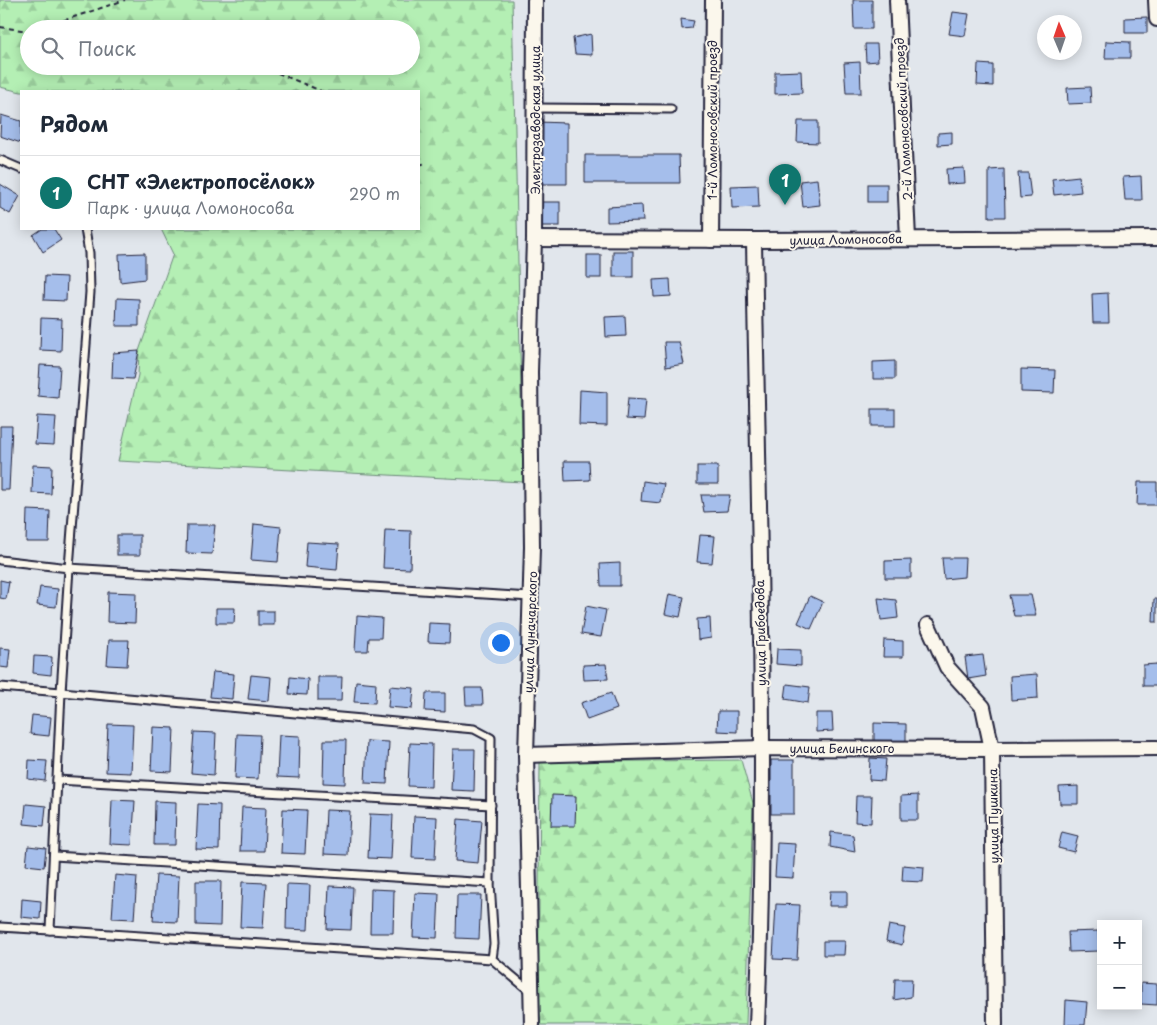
<!DOCTYPE html>
<html lang="ru">
<meta charset="utf-8">
<style>
:root{--surface:#fff;--page:#f6f6f7;--text:#1f2937;--muted:#747a83;--line:#e0e1e3;--accent:#0f766e}
body{margin:0;font-family:"Playpen Sans",sans-serif;background:var(--page);color:var(--text)}
.controls{position:absolute;right:15px;bottom:15px;display:grid;overflow:hidden;border-radius:0px;box-shadow:0 2px 12px #0003}
.controls button{width:45px;height:45px;display:grid;place-items:center;padding:0;border:0;border-bottom:1px solid var(--line);background:var(--surface);color:var(--text);font:25px sans-serif}
.compass{position:absolute;left:1037px;top:15px;width:45px;height:45px;border-radius:50%;background:var(--surface);box-shadow:0 2px 12px #0003;rotate:358deg}
.you{position:absolute;left:500px;top:642px;width:18px;height:18px;margin:-12px;border:4px solid #fff;border-radius:50%;background:#1a73e8;box-shadow:0 0 0 8px #1a73e833}
.badge{display:grid;place-items:center;width:32px;height:32px;border-radius:50%;background:var(--accent);color:#fff;font-size:16px;font-weight:700}
.pin{position:absolute;translate:-50% -41px;filter:drop-shadow(0 1px 2px #0008)}
.pin::after{content:'';position:absolute;top:26px;width:18px;height:15px;background:inherit;clip-path:polygon(0 0,100% 0,50% 100%)}
.list{margin:0;padding:0;list-style:none}
h2{display:flex;justify-content:space-between;align-items:center;height:65px;margin:0;padding:0 20px;font-size:21px}
h2 small{font-size:16px;font-weight:400;color:var(--muted)}
.list li{display:grid;grid-template-columns:32px 1fr auto;gap:15px;align-items:center;box-sizing:border-box;height:75px;padding:0 20px;border-top:1px solid var(--line)}
.list b{display:block;font-size:19px;white-space:nowrap}
.list p{margin:0;font-size:16px;white-space:nowrap;color:var(--muted)}
.list em{font-size:16px;font-style:normal;color:var(--muted)}
.icon{flex:none;width:28px;height:28px;fill:none;stroke:currentColor;stroke-width:2;stroke-linecap:round;stroke-linejoin:round}
.map{position:relative;flex:none;width:1157px;height:1025px;overflow:hidden}
.search{position:absolute;background:var(--surface);box-shadow:0 2px 12px #0003;left:20px;top:20px;width:400px;height:55px;display:flex;align-items:center;gap:12px;box-sizing:border-box;padding:0 18px;border-radius:28px;color:var(--muted);font-size:19px}
.panel{position:absolute;background:var(--surface);box-shadow:0 2px 12px #0003;left:20px;top:90px;width:400px;height:140px;border-radius:0px}
.map>svg:first-child{display:block}
.forest{fill:url(#forest-firs);stroke:#6b8878;fill-rule:evenodd}
.building{fill:#a5beeb;stroke:#22223b}
.lines{fill:none;stroke-linecap:round;stroke-linejoin:round}
.service-casing{stroke:#22223b;stroke-width:11}
.minor-casing{stroke:#22223b;stroke-width:18}
.path{stroke:#22223b;stroke-width:2;stroke-dasharray:5 4;stroke-linecap:butt}
.service{stroke:#fbf7ec;stroke-width:7}
.minor{stroke:#fbf7ec;stroke-width:14}
.labels{text-anchor:middle;dominant-baseline:central;stroke-width:4;stroke-linejoin:round;paint-order:stroke}
.street-label{font-size:12px;fill:#22223b;stroke:#fbf7ec}
</style>
<div class="map">
<svg width="1157" height="1025" viewBox="0 0 1157 1025">
<defs>
<pattern id="forest-firs" width="22" height="20" patternUnits="userSpaceOnUse" patternTransform="scale(1.25)"><rect width="22" height="20" fill="#b4efb4"/><path d="M5 1l3.5 6h-7zM16 11l3.5 6h-7z" fill="#9acd9c"/></pattern>
</defs>
<rect width="100%" height="100%" fill="#e1e6ec"/>
<filter id="ink" filterUnits="userSpaceOnUse"><feTurbulence type="fractalNoise" baseFrequency=".02" numOctaves="2"/><feDisplacementMap in="SourceGraphic" scale="10" xChannelSelector="R" yChannelSelector="G"/><feConvolveMatrix kernelMatrix="1 2 1 2 8 2 1 2 1" color-interpolation-filters="sRGB"/></filter>
<g filter="url(#ink)">
<!-- forest -->
<g class="forest">
<path d="M0 0H512L523 482 118 461 138 375 139 351 173 254 161 229H419V91L21 92 0 87ZM29 29H411V66H29Z"/>
<polygon points="741,760 753,803 746,1025 538,1025 540,762"/>
</g>
<!-- building -->
<g class="building">
<polygon points="853,0 872,0 872,29 854,29"/>
<polygon points="953,12 969,14 965,36 949,34"/>
<polygon points="1147,17 1147,33 1125,33 1125,18"/>
<polygon points="681,19 694,21 692,28 682,29"/>
<polygon points="591,34 592,55 575,54 573,38"/>
<polygon points="1106,41 1130,42 1130,58 1105,58"/>
<polygon points="865,44 877,44 878,61 866,62"/>
<polygon points="860,62 861,93 846,93 844,63"/>
<polygon points="978,64 993,65 993,86 977,85"/>
<polygon points="801,71 802,93 775,94 775,72"/>
<polygon points="1090,87 1091,103 1068,104 1067,88"/>
<polygon points="1,115 21,121 21,143 0,136"/>
<polygon points="798,121 818,121 818,143 797,142"/>
<polygon points="538,122 567,123 567,184 538,184"/>
<polygon points="952,132 952,144 938,145 938,133"/>
<polygon points="585,155 679,155 680,183 585,183"/>
<polygon points="964,168 965,183 947,184 946,169"/>
<polygon points="1004,169 1005,217 989,217 989,170"/>
<polygon points="1018,173 1028,173 1031,197 1020,198"/>
<polygon points="1079,176 1081,192 1054,195 1052,179"/>
<polygon points="1141,176 1142,200 1125,200 1123,177"/>
<polygon points="817,179 820,205 803,207 800,181"/>
<polygon points="0,184 20,196 10,214 0,208"/>
<rect x="868" y="184" width="19" height="18"/>
<polygon points="758,185 759,207 732,208 731,186"/>
<rect x="540" y="202" width="20" height="24"/>
<polygon points="642,205 643,221 607,222 607,207"/>
<polygon points="42,229 54,229 61,240 43,252 33,235"/>
<rect x="613" y="251" width="20" height="26"/>
<polygon points="145,253 145,279 120,282 119,254"/>
<rect x="587" y="255" width="14" height="23"/>
<polygon points="45,276 67,277 66,301 44,300"/>
<polygon points="670,279 671,296 654,297 653,280"/>
<polygon points="1108,293 1109,323 1093,323 1092,294"/>
<polygon points="117,298 139,299 139,326 116,326"/>
<polygon points="625,316 626,336 606,337 605,317"/>
<polygon points="41,318 62,319 61,351 40,350"/>
<polygon points="664,342 679,342 684,364 666,367"/>
<polygon points="139,351 133,379 112,378 113,353"/>
<polygon points="895,361 895,379 873,379 873,362"/>
<polygon points="40,365 60,366 58,398 38,396"/>
<polygon points="1021,369 1055,370 1054,393 1021,392"/>
<polygon points="580,390 607,392 607,426 579,425"/>
<polygon points="628,398 646,399 644,420 626,419"/>
<rect x="872" y="409" width="23" height="17"/>
<polygon points="37,416 56,417 54,445 35,444"/>
<polygon points="0,426 12,426 9,490 0,490"/>
<polygon points="564,461 589,461 590,480 565,481"/>
<polygon points="33,465 52,466 51,494 32,493"/>
<rect x="697" y="466" width="21" height="18"/>
<polygon points="643,481 664,484 661,503 641,501"/>
<polygon points="1138,482 1157,482 1157,505 1137,505"/>
<polygon points="701,495 730,495 727,511 704,512"/>
<polygon points="27,510 50,511 49,542 26,542"/>
<polygon points="254,524 281,527 278,562 251,560"/>
<polygon points="187,525 215,525 212,554 186,553"/>
<polygon points="385,530 411,531 410,569 383,568"/>
<rect x="117" y="535" width="23" height="20"/>
<polygon points="700,535 715,536 712,563 697,562"/>
<polygon points="307,542 339,544 337,570 305,567"/>
<polygon points="942,558 965,558 964,577 944,579"/>
<polygon points="911,560 911,578 885,578 885,561"/>
<polygon points="620,563 620,586 601,586 600,564"/>
<polygon points="0,580 9,582 6,599 0,598"/>
<polygon points="40,587 58,589 56,607 37,605"/>
<polygon points="108,592 136,593 135,623 107,622"/>
<polygon points="669,594 684,597 680,617 665,614"/>
<polygon points="1009,595 1031,595 1036,616 1014,616"/>
<polygon points="810,596 823,602 811,629 798,623"/>
<polygon points="878,598 896,600 898,618 881,620"/>
<polygon points="1154,599 1157,599 1157,622 1153,622"/>
<polygon points="586,606 606,610 601,637 581,634"/>
<polygon points="216,608 235,608 234,623 216,623"/>
<rect x="258" y="611" width="16" height="14"/>
<polygon points="357,616 382,618 381,638 369,638 368,651 355,651"/>
<polygon points="710,618 711,638 698,640 697,619"/>
<polygon points="429,623 450,624 449,643 428,642"/>
<polygon points="109,640 129,640 127,666 107,665"/>
<polygon points="884,640 903,641 903,657 883,657"/>
<polygon points="0,648 10,649 8,668 0,667"/>
<polygon points="777,649 801,650 801,666 776,664"/>
<polygon points="983,655 986,676 968,679 965,657"/>
<polygon points="34,656 52,657 51,675 33,673"/>
<polygon points="606,664 608,679 584,680 583,665"/>
<polygon points="1157,664 1157,686 1143,686 1143,665"/>
<polygon points="213,672 234,674 232,699 210,697"/>
<polygon points="1037,674 1038,698 1011,700 1010,676"/>
<polygon points="251,675 271,677 269,701 248,699"/>
<polygon points="290,677 308,679 307,695 289,694"/>
<polygon points="318,677 342,677 341,701 318,701"/>
<polygon points="356,681 376,683 375,703 354,702"/>
<polygon points="787,684 810,687 808,703 785,699"/>
<polygon points="390,686 414,688 412,709 388,707"/>
<polygon points="465,688 482,688 483,705 466,705"/>
<polygon points="426,693 445,693 445,712 425,711"/>
<polygon points="611,693 617,709 587,720 581,703"/>
<polygon points="718,711 737,711 737,732 717,731"/>
<polygon points="816,713 832,713 833,731 816,732"/>
<polygon points="32,715 51,717 49,736 30,734"/>
<polygon points="874,723 906,724 906,743 874,742"/>
<polygon points="108,724 133,725 131,773 106,772"/>
<polygon points="153,727 174,728 172,772 151,771"/>
<polygon points="194,732 216,733 214,775 191,773"/>
<polygon points="237,734 260,735 258,779 235,778"/>
<polygon points="279,735 300,736 299,778 277,777"/>
<polygon points="324,740 346,740 345,784 323,783"/>
<polygon points="367,741 389,742 387,784 365,783"/>
<polygon points="410,743 432,744 431,787 408,786"/>
<polygon points="453,749 475,749 474,791 451,790"/>
<polygon points="870,758 886,759 884,781 869,780"/>
<polygon points="29,760 47,761 45,781 28,779"/>
<rect x="771" y="760" width="23" height="54"/>
<polygon points="1078,786 1078,804 1060,804 1059,787"/>
<polygon points="552,795 576,796 575,826 551,826"/>
<polygon points="918,795 918,820 901,820 901,796"/>
<polygon points="856,796 872,796 871,823 855,822"/>
<polygon points="112,800 135,801 132,845 110,844"/>
<polygon points="155,801 176,802 175,845 154,845"/>
<polygon points="26,804 46,806 44,826 24,824"/>
<polygon points="198,804 220,805 219,850 196,849"/>
<polygon points="242,807 266,808 264,851 240,851"/>
<polygon points="283,809 307,810 305,854 281,853"/>
<polygon points="326,810 350,811 348,855 324,854"/>
<polygon points="370,814 393,815 391,859 368,858"/>
<polygon points="414,816 437,817 435,859 412,858"/>
<polygon points="458,819 482,821 478,863 455,861"/>
<polygon points="831,832 853,835 855,852 830,847"/>
<polygon points="1062,832 1078,836 1074,852 1058,848"/>
<polygon points="777,843 795,844 793,878 775,877"/>
<polygon points="28,846 46,848 44,867 26,865"/>
<polygon points="903,865 924,867 923,882 902,881"/>
<polygon points="115,875 137,877 134,919 112,918"/>
<polygon points="156,875 179,876 177,922 153,921"/>
<polygon points="196,881 221,881 220,926 196,925"/>
<polygon points="242,882 266,883 263,928 240,927"/>
<polygon points="287,884 310,885 308,930 286,929"/>
<polygon points="329,886 353,887 351,930 327,929"/>
<polygon points="371,889 394,890 393,933 370,933"/>
<polygon points="830,891 847,891 847,906 829,906"/>
<polygon points="415,893 439,894 437,938 413,937"/>
<polygon points="457,895 481,895 479,939 456,938"/>
<polygon points="22,899 41,901 40,919 21,917"/>
<polygon points="776,904 800,905 797,960 773,959"/>
<polygon points="889,925 905,928 902,945 886,941"/>
<polygon points="1098,931 1099,951 1069,952 1068,932"/>
<polygon points="823,941 845,941 844,955 823,955"/>
<polygon points="895,979 912,979 911,997 894,1000"/>
<polygon points="1141,983 1157,984 1157,1005 1141,1004"/>
<polygon points="1066,1000 1087,1002 1085,1025 1065,1025"/>
</g>
<g class="lines">
<defs>
<g id="service">
<polyline points="535,108 671,109"/>
<polyline points="0,160 21,169"/>
<polyline points="85,229 89,253 90,292 69,568 531,597"/>
<polyline points="0,560 69,568 61,692 0,687"/>
<polyline points="57,780 491,805"/>
<polyline points="54,856 490,883"/>
<polyline points="0,927 50,930"/>
<polyline points="492,959 494,944 490,883 491,738 474,729 61,692 50,930 492,959 531,992"/>
</g>
<g id="minor">
<polyline points="897,0 908,239"/>
<polyline points="1156,0 1157,19"/>
<polyline points="534,239 754,240 1157,238"/>
<polyline points="711,240 713,0"/>
<path d="M754 240C758 502 768 764 757 1025"/>
<polyline points="928,625 947,667 983,707 992,749 995,1025"/>
<polyline points="526,755 762,748 992,749 1157,748"/>
<polyline points="532,1025 526,755 532,547 530,372 534,239 535,0"/>
</g>
</defs>
<!-- service casing -->
<use href="#service" class="service-casing"/>
<!-- minor casing -->
<use href="#minor" class="minor-casing"/>
<!-- path -->
<g class="path">
<polyline points="0,27 29,31"/>
<polyline points="38,29 125,0"/>
<polyline points="261,66 321,91"/>
<polyline points="419,165 426,163"/>
</g>
<!-- service -->
<use href="#service" class="service"/>
<!-- minor -->
<use href="#minor" class="minor"/>
</g>
</g>
<g class="labels">
<!-- street labels -->
<g class="street-label">
<text transform="translate(903 119) rotate(-93)">2-й Ломоносовский проезд</text>
<text transform="translate(535 120) rotate(-90)">Электрозаводская улица</text>
<text transform="translate(712 120) rotate(-90)">1-й Ломоносовский проезд</text>
<text transform="translate(846 239) rotate(-1)">улица Ломоносова</text>
<text transform="translate(530 632) rotate(-88)">улица Луначарского</text>
<text transform="translate(760 633) rotate(-91)">улица Грибоедова</text>
<text x="842" y="748">улица Белинского</text>
<text transform="translate(993 816) rotate(-91)">улица Пушкина</text>
</g>
</g>
</svg>
<div class="controls">
<button>+</button>
<button>−</button>
</div>
<svg class="compass" viewBox="-18 -18 36 36"><path d="M0-13l5 13h-10z" fill="#e53935"/><path d="M0 13l5-13h-10z" fill="#747a83"/></svg>
<div class="you"></div>
<div class="pin badge" style="left:785px;top:205px">1</div>
<div class="search"><svg class="icon" aria-label="search" viewBox="0 0 24 24"><circle cx="10" cy="10" r="6"/><path d="M15 15l6 6"/></svg>Поиск</div>
<section class="panel">
<h2>Рядом<small></small></h2>
<ul class="list">
<li><span class="badge">1</span><div><b>СНТ «Электропосёлок»</b><p>Парк · улица Ломоносова</p></div><em>290 m</em></li>
</ul>
</section>
</div>
